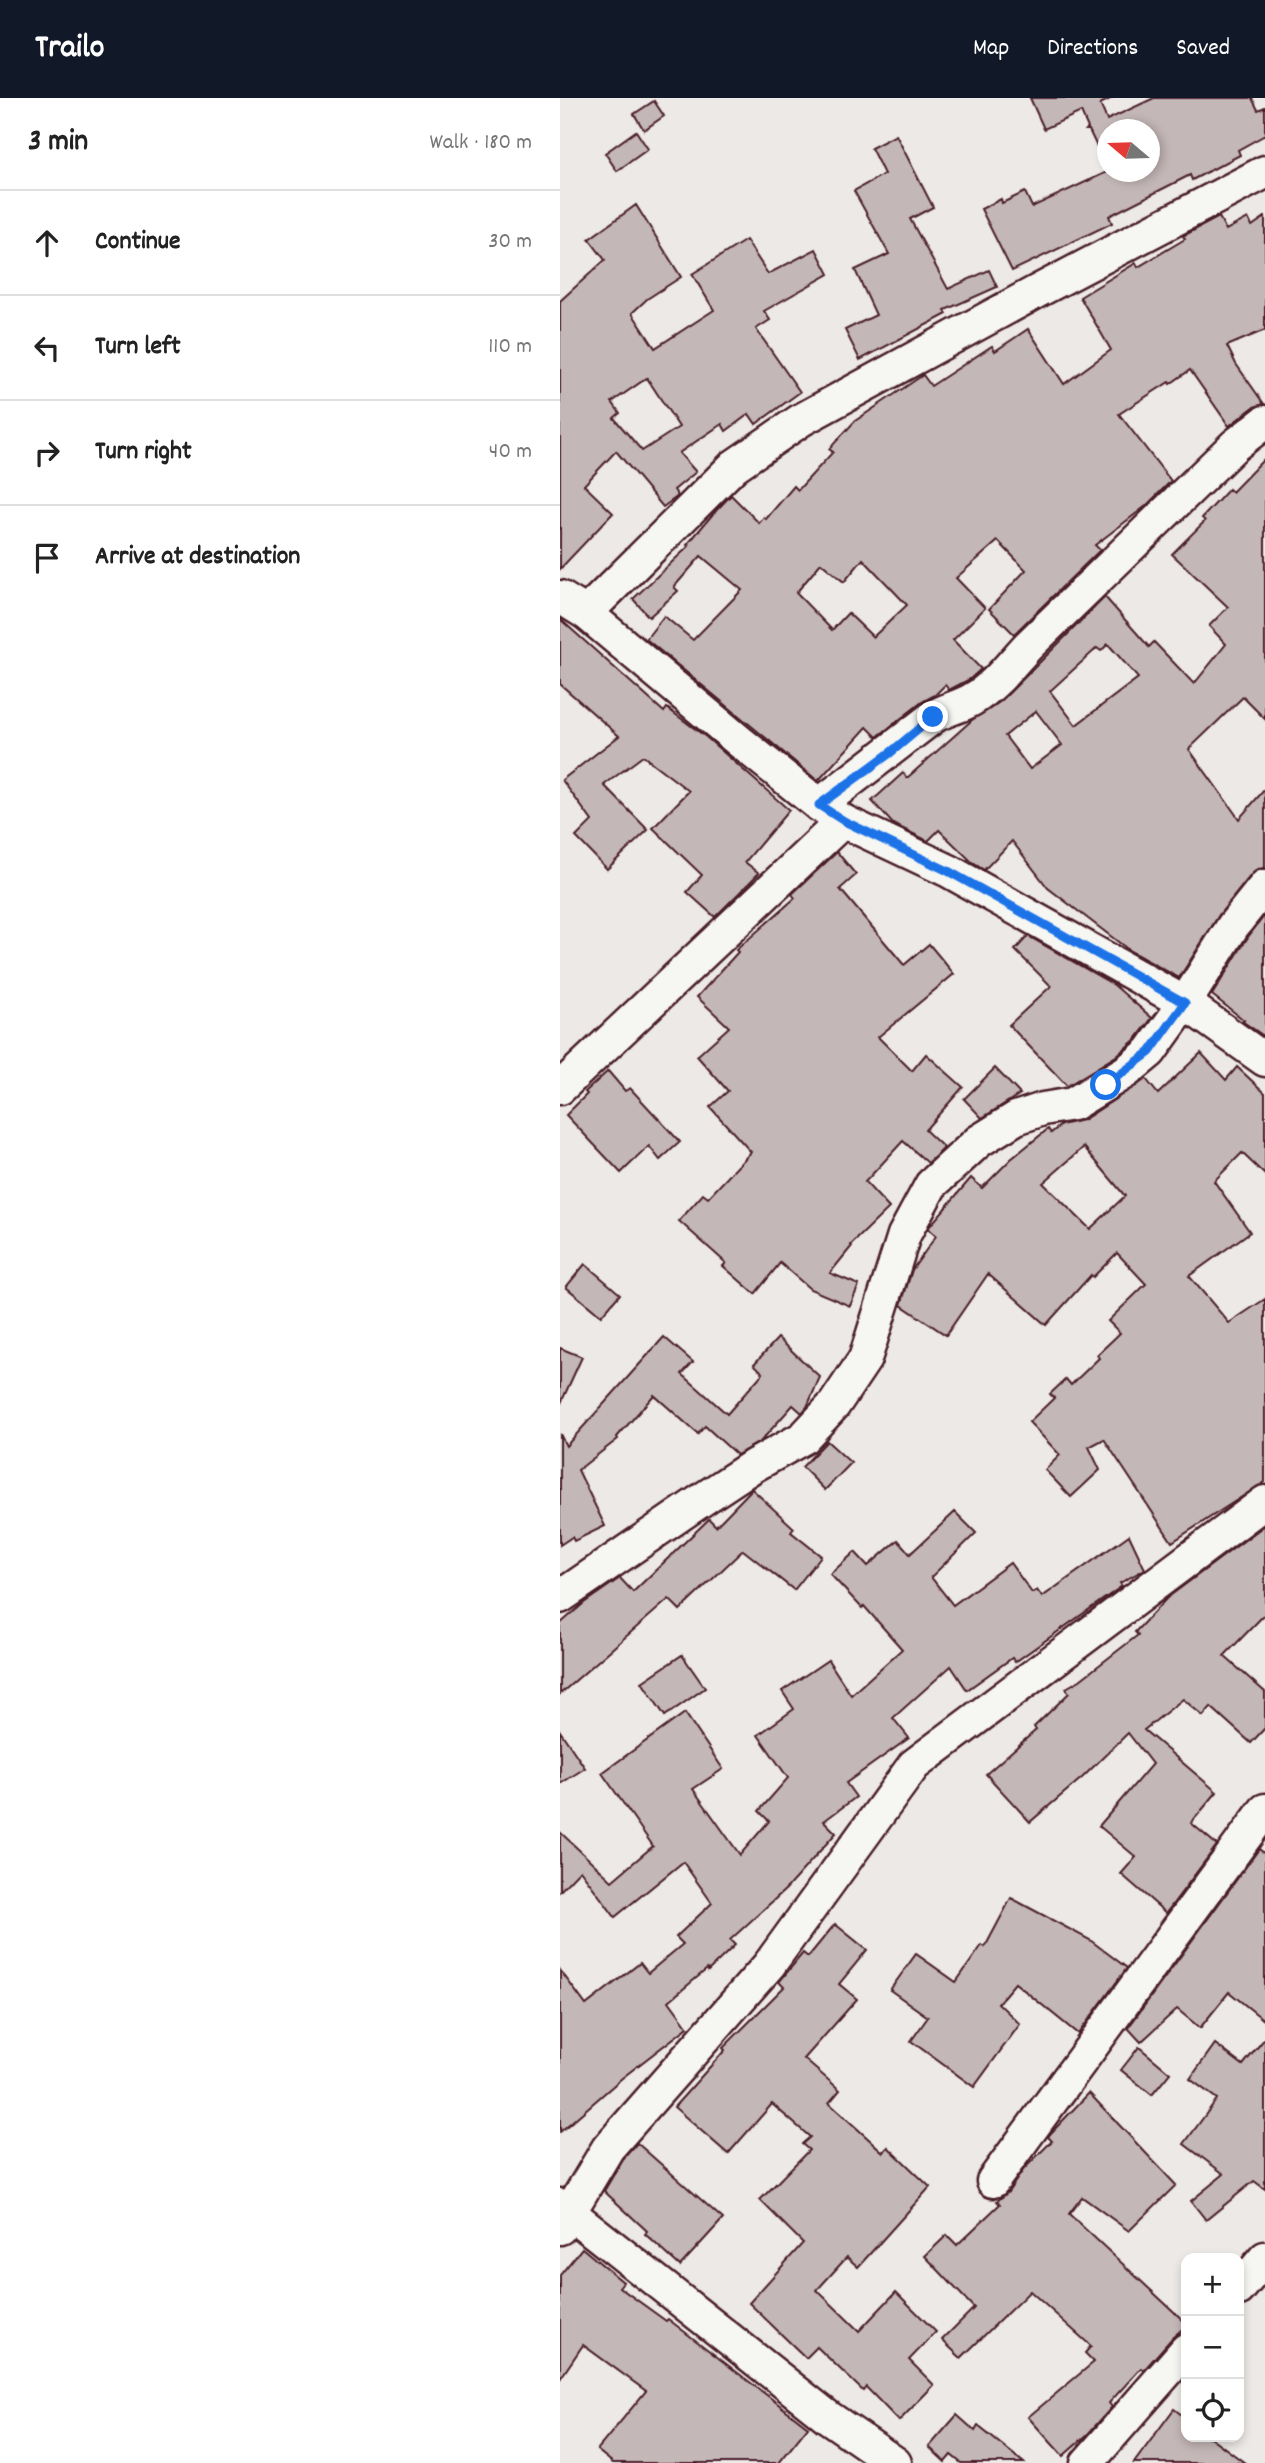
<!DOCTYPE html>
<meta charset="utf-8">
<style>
:root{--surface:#fff;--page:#f2f2f2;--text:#222;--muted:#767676;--line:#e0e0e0;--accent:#111827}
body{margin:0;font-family:Dekko,sans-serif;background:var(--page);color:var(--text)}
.controls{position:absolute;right:21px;bottom:21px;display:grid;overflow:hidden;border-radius:14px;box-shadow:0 4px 10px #0003}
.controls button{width:63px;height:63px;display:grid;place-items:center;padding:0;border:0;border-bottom:2px solid var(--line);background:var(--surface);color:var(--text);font:35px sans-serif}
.compass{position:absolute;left:537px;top:21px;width:63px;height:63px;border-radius:50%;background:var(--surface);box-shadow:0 4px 10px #0003;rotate:289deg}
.stop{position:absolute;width:21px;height:21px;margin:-16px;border:5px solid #1a73e8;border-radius:50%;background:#fff}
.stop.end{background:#1a73e8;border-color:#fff;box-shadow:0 2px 7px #0008}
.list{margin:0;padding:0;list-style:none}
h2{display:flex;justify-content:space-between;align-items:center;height:91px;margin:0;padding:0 28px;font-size:30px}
h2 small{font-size:23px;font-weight:400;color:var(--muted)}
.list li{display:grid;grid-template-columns:46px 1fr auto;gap:21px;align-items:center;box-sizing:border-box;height:105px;padding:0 28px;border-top:2px solid var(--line)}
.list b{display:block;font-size:26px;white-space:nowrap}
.list em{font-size:23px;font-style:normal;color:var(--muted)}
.icon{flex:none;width:38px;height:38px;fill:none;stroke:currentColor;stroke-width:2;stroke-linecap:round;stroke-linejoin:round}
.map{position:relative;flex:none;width:705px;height:2365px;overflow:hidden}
header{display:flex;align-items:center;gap:42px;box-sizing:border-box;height:98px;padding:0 35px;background:var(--accent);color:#fff}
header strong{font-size:33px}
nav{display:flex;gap:38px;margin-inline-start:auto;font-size:24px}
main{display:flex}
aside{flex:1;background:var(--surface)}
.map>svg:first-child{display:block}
.building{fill:#c4b7b7;stroke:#4a1f2b;stroke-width:2;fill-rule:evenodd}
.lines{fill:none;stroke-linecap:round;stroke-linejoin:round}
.minor-casing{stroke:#4a1f2b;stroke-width:37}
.minor{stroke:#f6f6f2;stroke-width:32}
.route{stroke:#1a73e8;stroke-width:9}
</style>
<header>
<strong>Trailo</strong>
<nav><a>Map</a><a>Directions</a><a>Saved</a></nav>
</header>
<main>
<aside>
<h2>3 min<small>Walk · 180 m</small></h2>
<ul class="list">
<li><svg class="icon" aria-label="ahead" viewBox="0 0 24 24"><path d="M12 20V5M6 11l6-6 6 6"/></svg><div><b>Continue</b></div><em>30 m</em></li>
<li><svg class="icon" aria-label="left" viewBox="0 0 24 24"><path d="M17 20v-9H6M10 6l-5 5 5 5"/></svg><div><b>Turn left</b></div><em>110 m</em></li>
<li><svg class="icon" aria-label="right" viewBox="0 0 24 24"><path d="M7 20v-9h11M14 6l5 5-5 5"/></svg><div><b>Turn right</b></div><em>40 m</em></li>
<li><svg class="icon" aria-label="arrive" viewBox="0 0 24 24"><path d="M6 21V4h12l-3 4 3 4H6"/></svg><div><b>Arrive at destination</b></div></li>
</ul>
</aside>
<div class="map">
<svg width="705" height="2365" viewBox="0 0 705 2365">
<rect width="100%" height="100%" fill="#ece9e6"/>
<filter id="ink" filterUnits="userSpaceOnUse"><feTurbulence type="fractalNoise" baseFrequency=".0143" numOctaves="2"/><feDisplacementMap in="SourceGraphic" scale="14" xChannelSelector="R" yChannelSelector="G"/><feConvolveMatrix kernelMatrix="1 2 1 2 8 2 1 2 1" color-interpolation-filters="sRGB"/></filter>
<g filter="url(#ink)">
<!-- building -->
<g class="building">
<polygon points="470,0 552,0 540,6 547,22 594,0 692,0 698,12 705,9 705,37 678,52 680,57 632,82 630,77 549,118 552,125 452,173 421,111 441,101 442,105 465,94 472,109 547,74 590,74 590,32 548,32 548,72 529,32 526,32 528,30 521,14 484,31"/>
<polygon points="94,3 104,18 84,32 74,16"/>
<polygon points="76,33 88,51 57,73 45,55"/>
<polygon points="336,37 373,109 350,121 388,191 429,172 437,189 385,212 387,216 300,262 285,232 316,217 295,172 329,156 294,93 324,76 311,50"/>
<path d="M76 107 121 179 87 201 72 215 95 250 154 212 132 176 186 142 208 176 256 151 269 176 204 213 210 222 196 231 240 294 196 326 189 316 166 333 162 326 119 355 136 374 114 392 118 398 103 409 56 353 24 387 53 415 0 471V203L45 162 29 141ZM87 280 119 329 82 353 54 320 60 315 52 304Z"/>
<path d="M659 119 666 132 688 120 692 128 705 119V232L667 248 676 266 704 306 694 309 669 328 630 272 610 286 609 284 559 316 611 383 586 408 535 447 540 452 454 536 429 511 466 472 438 443 396 480 425 510 393 542 421 571 410 581 389 592 385 587 375 597 362 604 317 639 307 629 258 683 86 541 104 518 133 542 182 492 141 458 114 489 118 493 89 519 73 501 129 448 127 447 152 417 171 397 199 425 204 419 206 421 234 388 238 392 273 354 269 351 295 323 363 277 371 288 432 248 435 253 468 231 504 286 551 252 520 199 576 165 578 169 625 141 623 138ZM303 461 347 507 313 539 288 515 272 532 236 495 261 465 284 484Z"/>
<path d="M705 360V621L683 599 629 651 679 721 705 691V770L698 771 691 777 659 817 619 880 570 853 488 790 452 743 424 772 413 765 379 732 368 743 333 726 312 703 343 675 347 680 412 622 441 603 545 499 589 549 594 544 634 586 666 546 649 528 668 509 612 456 645 423 642 420 669 391 672 394ZM548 546 578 580 516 627 490 593 537 550 541 553ZM476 613 502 647 470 671 445 638Z"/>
<polygon points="0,521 104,614 107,610 146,639 229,712 185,764 199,775 155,819 127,794 142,777 93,730 129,693 83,658 44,687 88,732 47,771 16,739 32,723 2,682 59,638 0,586"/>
<polygon points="277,754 296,777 280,791 344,867 369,846 394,876 318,939 352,973 366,956 403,989 365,1032 384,1050 381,1053 368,1065 343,1043 305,1084 329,1110 291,1147 292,1148 270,1175 299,1187 290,1208 250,1191 220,1165 195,1196 163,1168 166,1165 119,1123 143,1096 148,1100 191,1054 150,1009 168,993 137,958 169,929 137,899 178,854 176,852 235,800 232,796"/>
<polygon points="705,817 705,939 682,923 684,922 652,897 688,839"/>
<polygon points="468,838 554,887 592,920 576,941 556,958 507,988 449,927 491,888 455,852"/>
<path d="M641 955 666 982 677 969 705 995V1077L682 1055 654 1083 690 1134 629 1178 669 1225 705 1201V1384L612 1444 544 1341 529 1349 540 1372 511 1399 485 1372 500 1357 469 1324 494 1300 490 1296 506 1281 511 1287 539 1260 537 1257 560 1235 548 1223 586 1186 557 1155 533 1179 531 1177 486 1227 428 1176 386 1237 341 1207 352 1172 376 1138 368 1131 369 1129 411 1080 422 1090 451 1061 488 1031 491 1035 501 1027 523 1022 586 981 598 996ZM524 1049 565 1098 530 1131 483 1085Z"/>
<polygon points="435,970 460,996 422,1020 404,1001"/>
<polygon points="48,973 65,993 70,990 120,1044 100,1062 89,1048 61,1075 6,1017 27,996 25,994"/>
<polygon points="25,1166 60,1196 41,1218 6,1189"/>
<polygon points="104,1239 133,1264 122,1276 167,1316 203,1275 194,1266 218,1240 260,1279 247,1309 242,1315 233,1307 201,1343 177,1357 145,1328 138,1336 94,1297 57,1339 58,1341 18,1372 45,1428 14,1443 12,1439 0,1447 0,1336 6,1348"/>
<polygon points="0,1250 22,1259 0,1307"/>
<polygon points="267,1343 291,1365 265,1392 242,1369"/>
<polygon points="192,1391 234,1430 231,1434 261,1458 234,1492 183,1452 120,1512 109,1501 0,1596 0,1526 24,1505 60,1480 73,1494 149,1421 156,1428"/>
<polygon points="395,1414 416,1435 371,1479 393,1507 450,1465 472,1495 477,1492 482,1499 569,1437 585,1471 560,1485 562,1488 455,1564 452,1560 407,1592 391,1568 333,1620 349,1640 286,1685 296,1699 264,1723 276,1735 226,1791 170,1842 175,1847 148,1873 147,1871 109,1903 128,1929 62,1980 0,2034 0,1872 26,1907 80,1865 88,1875 123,1846 116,1839 152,1805 123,1764 55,1819 20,1772 0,1793 0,1734 52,1783 93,1748 42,1675 125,1615 163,1671 133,1691 180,1757 209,1723 199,1713 228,1680 198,1637 234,1611 222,1593 268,1562 291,1597 342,1551 304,1508 302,1510 270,1476 295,1454 308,1468 338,1442 350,1456"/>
<polygon points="705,1427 705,1516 664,1558 705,1594 705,1630 691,1645 651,1609 643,1618 623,1601 584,1632 657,1694 631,1725 657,1747 606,1815 561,1776 576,1759 539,1728 592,1666 568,1635 523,1679 470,1724 426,1676 476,1632 474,1629 509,1595 506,1590 520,1582 578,1537 575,1534 607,1500"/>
<polygon points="122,1557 145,1590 105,1618 82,1584"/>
<polygon points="0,1633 25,1670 0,1686"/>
<polygon points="699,1751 705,1756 705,1923 669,1894 640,1930 617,1911 581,1944 568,1930"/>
<polygon points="451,1800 530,1842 567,1870 518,1936 455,1885 438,1905 460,1926 414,1989 351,1943 368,1919 330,1892 356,1856 396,1884 422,1847 425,1849"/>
<polygon points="275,1826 307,1852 279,1886 297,1901 244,1961 280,1992 269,2005 323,2054 328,2049 370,2089 298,2169 287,2159 257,2192 299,2233 336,2194 376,2234 349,2262 374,2287 339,2323 306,2289 303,2293 257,2249 246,2260 189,2205 243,2145 200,2102 249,2052 242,2046 250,2039 212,2006 168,2056 114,2009 165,1952 163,1950 224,1889 219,1884 243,1855 248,1859"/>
<polygon points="705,1940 705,2091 694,2083 646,2122 631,2103 664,2076 624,2046 657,2001 630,1981 655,1946 683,1967"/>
<polygon points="579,1949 610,1975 592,1997 561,1972"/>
<polygon points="529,1995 616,2087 569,2133 522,2099 509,2116 626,2225 626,2228 612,2240 584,2272 581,2270 549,2305 552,2309 528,2336 503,2358 468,2319 534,2264 525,2255 531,2248 470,2193 401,2260 382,2242 414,2210 365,2158 387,2137 397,2147 440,2106 437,2103 448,2094 464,2071 492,2043 488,2039 491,2035"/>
<polygon points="77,2045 163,2121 120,2168 85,2136 87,2133 44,2093 63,2061"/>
<polygon points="22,2150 63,2184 59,2189 106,2223 108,2221 248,2329 219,2365 53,2365 37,2352 86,2293 23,2247 0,2281 0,2177"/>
<polygon points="614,2311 626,2320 626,2339 650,2339 685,2365 574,2365"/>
<polygon points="397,2317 415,2333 418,2328 464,2365 401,2365 391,2357 385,2364 369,2349"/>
</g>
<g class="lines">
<defs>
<g id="minor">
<polyline points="0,499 26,515 179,643 259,707 283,723 389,773 625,905 705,962"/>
<polyline points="26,515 174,368 241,322 478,193 705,74"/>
<path d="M259 707 373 619C386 611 400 609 413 601 435 588 451 566 468 548L675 347 705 324"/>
<polyline points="0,990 283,723"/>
<polyline points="0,1499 149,1397 193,1368 243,1340 274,1307 305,1261 344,1137 371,1087 419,1043 456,1020 483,1011 513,1006 567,973 590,954 625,905 673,828 705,788"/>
<polyline points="433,2083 705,1712"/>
<polyline points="0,2107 268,2319 335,2365"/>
<polyline points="0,2130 48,2050 209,1867 354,1667 705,1404"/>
<polyline points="679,2191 705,2160"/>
<polyline points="527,2365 626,2252"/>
</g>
</defs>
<!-- minor casing -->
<use href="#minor" class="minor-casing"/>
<!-- minor -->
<use href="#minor" class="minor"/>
</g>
</g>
<g class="lines" filter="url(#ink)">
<!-- route -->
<polyline class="route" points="373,619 330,655 259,707 284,723 388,773 625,905 590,954 546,987"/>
</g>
</svg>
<div class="controls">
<button>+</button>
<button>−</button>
<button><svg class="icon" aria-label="locate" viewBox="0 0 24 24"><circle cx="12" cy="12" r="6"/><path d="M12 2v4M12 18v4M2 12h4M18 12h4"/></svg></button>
</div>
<svg class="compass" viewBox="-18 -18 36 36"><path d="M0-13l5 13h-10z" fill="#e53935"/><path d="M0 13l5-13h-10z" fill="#767676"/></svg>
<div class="stop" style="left:546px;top:987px"></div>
<div class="stop end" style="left:373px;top:619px"></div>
</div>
</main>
